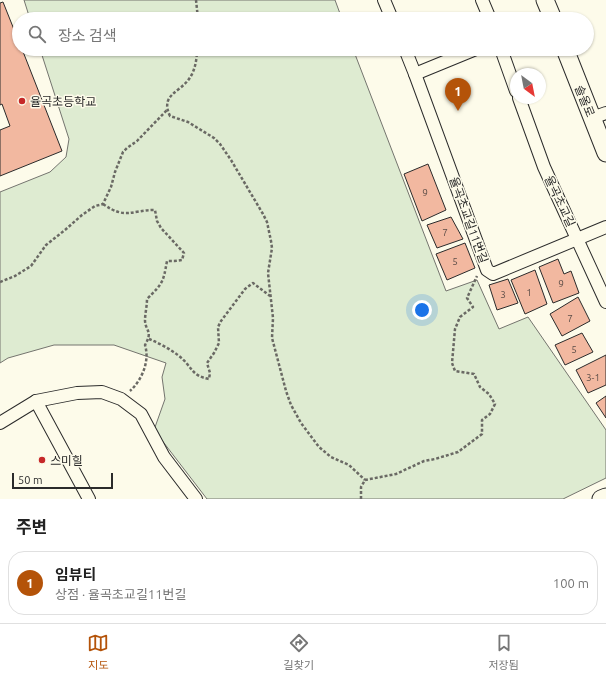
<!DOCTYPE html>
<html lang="ko">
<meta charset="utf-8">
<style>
:root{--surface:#fff;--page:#f6f6f6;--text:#222;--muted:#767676;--line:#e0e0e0;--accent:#b45309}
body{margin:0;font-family:Ubuntu,"Noto Sans KR",sans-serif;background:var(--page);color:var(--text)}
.compass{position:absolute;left:510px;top:68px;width:36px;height:36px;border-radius:50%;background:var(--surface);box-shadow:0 1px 3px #0004;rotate:148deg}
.scale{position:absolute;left:12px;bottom:10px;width:101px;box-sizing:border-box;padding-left:4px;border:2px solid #2b2b2b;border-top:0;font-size:11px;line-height:14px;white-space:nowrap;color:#2b2b2b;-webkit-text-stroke:3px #fdfbea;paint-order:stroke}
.you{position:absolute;left:422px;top:310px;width:14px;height:14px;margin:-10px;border:3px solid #fff;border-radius:50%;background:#1a73e8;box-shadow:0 0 0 6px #1a73e833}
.badge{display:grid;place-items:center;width:26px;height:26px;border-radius:50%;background:var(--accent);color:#fff;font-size:13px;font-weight:700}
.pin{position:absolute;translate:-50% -33px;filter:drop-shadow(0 1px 2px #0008)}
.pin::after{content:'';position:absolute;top:21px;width:14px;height:12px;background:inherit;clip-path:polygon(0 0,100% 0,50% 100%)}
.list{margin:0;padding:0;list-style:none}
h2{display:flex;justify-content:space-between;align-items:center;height:52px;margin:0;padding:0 16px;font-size:17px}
h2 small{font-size:13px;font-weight:400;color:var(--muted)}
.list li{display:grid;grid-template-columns:26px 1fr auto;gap:12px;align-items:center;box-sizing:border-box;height:64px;margin:0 8px 8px;padding:0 8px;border:1px solid var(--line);border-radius:16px}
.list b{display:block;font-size:15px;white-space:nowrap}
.list p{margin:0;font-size:13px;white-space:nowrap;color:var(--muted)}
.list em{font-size:13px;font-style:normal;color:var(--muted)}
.icon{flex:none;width:22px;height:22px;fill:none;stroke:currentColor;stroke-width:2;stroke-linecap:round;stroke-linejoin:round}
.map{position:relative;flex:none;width:606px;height:499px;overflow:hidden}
.search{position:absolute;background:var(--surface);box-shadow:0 1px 3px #0004;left:12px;right:12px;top:12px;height:44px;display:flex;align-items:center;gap:10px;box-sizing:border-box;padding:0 14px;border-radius:22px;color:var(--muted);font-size:15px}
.sheet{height:124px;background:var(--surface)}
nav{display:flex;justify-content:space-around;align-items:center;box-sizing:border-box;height:56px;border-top:1px solid var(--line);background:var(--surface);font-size:11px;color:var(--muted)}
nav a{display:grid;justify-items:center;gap:2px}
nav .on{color:var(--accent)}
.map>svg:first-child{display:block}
.green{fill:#deebd1;stroke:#74746e}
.building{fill:#f2b8a0;stroke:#2b2b2b}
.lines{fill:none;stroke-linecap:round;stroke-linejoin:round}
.street-casing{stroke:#2b2b2b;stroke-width:14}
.secondary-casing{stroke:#2b2b2b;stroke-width:19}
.path{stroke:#6a6964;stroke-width:2.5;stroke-dasharray:3 2;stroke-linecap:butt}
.street{stroke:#fdfbea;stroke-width:12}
.secondary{stroke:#fdfbea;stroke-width:17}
.poi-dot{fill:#c62828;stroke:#fdfbea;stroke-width:1.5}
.labels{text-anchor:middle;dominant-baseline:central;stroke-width:3;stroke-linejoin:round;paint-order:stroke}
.number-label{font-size:10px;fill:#5d4e48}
.poi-label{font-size:12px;fill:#2b2b2b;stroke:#fdfbea;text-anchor:start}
.street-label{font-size:12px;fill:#2b2b2b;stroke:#fdfbea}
</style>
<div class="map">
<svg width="606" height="499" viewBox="0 0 606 499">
<rect width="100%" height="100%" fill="#fdfbea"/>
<!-- green -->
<g class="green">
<polygon points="24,0 335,0 342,19 30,19"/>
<polygon points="40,49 353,49 446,291 477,280 499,329 528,317 606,430 606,478 563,499 207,499 154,430 165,399 162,377 166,363 114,345 54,345 8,358 0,363 0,192 50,172 66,157 69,139"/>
</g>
<!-- building -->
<g class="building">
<polygon points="3,2 19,42 19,49 22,49 62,151 0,176 0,130 10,126 2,104 0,105 0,3"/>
<polygon points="428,164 446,210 422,221 404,174"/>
<polygon points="451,217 463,239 437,248 427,225"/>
<polygon points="465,243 475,268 447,280 436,254"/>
<polygon points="558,259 564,274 571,271 579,293 553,303 539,267"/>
<polygon points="535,270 547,304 525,314 511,280"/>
<polygon points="508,279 518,303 497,310 489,285"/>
<polygon points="578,297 590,321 562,336 550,314"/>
<polygon points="582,333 593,352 565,365 555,345"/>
<polygon points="606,355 606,385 588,393 576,370"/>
<polygon points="606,396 606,418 596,403"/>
</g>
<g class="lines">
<defs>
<g id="street">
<polyline points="384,0 392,19"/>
<polyline points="482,0 490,19"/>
<polyline points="405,49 415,74 487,270 493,274 606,227"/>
<polyline points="501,49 516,91"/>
<polyline points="415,74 476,49"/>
<polyline points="519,98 544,167 606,302"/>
<polyline points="592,118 606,113"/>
<polyline points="36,401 89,499"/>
<polyline points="0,423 36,401 77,393 102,392 121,399 141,414 164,457 196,499"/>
</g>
<g id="secondary">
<polyline points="545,0 553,19"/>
<polyline points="565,49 606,153"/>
<polyline points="601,499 606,497"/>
</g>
</defs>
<!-- street casing -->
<use href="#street" class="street-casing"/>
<!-- secondary casing -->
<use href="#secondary" class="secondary-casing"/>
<!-- path -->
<g class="path">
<polyline points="196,0 198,19"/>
<path d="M197 49C197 59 195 71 189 79 179 93 160 95 170 116L188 122 214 138 220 144 231 160 263 214 267 222 271 241 272 248 268 273 273 318 272 338 286 391 291 405 301 423 319 447 331 457 349 465 365 480"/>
<path d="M103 204C126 220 131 210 155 210L157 221 161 228 184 253 182 260 174 261H167C163 283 163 283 147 299 147 306 145 314 145 321 146 332 153 331 145 345 150 361 142 380 130 391"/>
<polyline points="0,282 15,276 31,266 46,245 65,230 82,215 95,206 103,204 111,187 115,172 123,152 127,148 137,141 167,110"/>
<path d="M149 339C159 343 170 349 179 356 192 366 191 376 209 379L210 373 207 363 214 353 219 343 218 327 221 321 245 289 253 283 270 296"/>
<polyline points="361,499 361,487 365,480 396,474 424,461 435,459 458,452 482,434 482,420 490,414 495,404 489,394 480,387 474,374 455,371 452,363 455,329 460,317 473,307 467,298 477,276"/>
</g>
<!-- street -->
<use href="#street" class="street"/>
<!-- secondary -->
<use href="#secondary" class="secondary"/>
</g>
<!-- markers -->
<g class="poi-dot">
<circle cx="22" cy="101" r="4"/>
<circle cx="42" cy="460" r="4"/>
</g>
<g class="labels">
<!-- number labels -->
<g class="number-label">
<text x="425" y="192">9</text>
<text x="445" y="232">7</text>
<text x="455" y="261">5</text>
<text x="561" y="283">9</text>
<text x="529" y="292">1</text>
<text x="503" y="294">3</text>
<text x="570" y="318">7</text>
<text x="574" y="349">5</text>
<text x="593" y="377">3-1</text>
</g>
<!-- poi labels -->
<g class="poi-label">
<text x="30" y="101">율곡초등학교</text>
<text x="50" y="460">스미힐</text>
</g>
<!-- street labels -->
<g class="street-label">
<text transform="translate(585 101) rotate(68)">솔올로</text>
<text transform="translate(560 201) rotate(65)">율곡초교길</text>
<text transform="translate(469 220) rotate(70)">율곡초교길11번길</text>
</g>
</g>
</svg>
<svg class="compass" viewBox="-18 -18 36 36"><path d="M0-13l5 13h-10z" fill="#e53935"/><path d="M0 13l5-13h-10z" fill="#767676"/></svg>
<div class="scale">50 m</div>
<div class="you"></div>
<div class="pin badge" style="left:458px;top:111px">1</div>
<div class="search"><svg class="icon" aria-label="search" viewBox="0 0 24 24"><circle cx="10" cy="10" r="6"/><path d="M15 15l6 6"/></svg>장소 검색</div>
</div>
<section class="sheet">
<h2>주변<small></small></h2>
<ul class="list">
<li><span class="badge">1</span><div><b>임뷰티</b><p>상점 · 율곡초교길11번길</p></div><em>100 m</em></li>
</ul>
</section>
<nav>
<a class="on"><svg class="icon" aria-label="map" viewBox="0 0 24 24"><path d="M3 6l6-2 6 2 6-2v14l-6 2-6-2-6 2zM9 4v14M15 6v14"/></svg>지도</a>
<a><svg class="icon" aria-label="directions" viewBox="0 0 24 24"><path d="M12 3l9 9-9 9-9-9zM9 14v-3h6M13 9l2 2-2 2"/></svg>길찾기</a>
<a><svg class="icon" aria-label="saved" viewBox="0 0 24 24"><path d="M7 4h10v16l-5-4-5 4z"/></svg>저장됨</a>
</nav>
